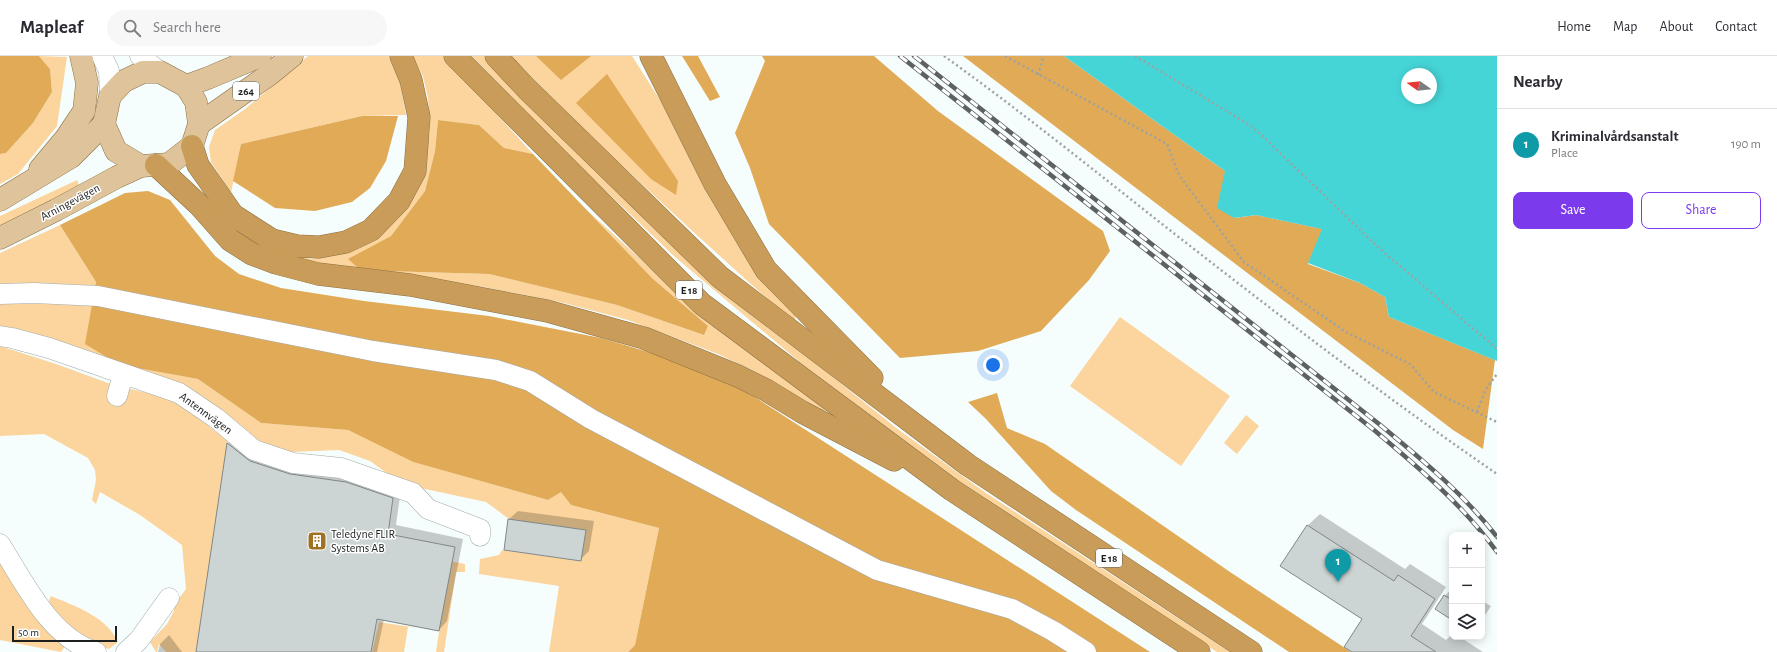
<!DOCTYPE html>
<meta charset="utf-8">
<style>
:root{--surface:#fff;--page:#f7f7f7;--text:#2b2b33;--muted:#7c7c81;--line:#e1e1e2;--accent:#7c3aed}
body{margin:0;font-family:"Alegreya Sans",sans-serif;background:var(--page);color:var(--text)}
.controls{position:absolute;right:12px;bottom:12px;display:grid;overflow:hidden;border-radius:8px;box-shadow:0 2px 10px #0003}
.controls button{width:36px;height:36px;display:grid;place-items:center;padding:0;border:0;border-bottom:1px solid var(--line);background:var(--surface);color:var(--text);font:20px sans-serif}
.compass{position:absolute;left:1401px;top:12px;width:36px;height:36px;border-radius:50%;background:var(--surface);box-shadow:0 2px 10px #0003;rotate:285deg}
.scale{position:absolute;left:12px;bottom:10px;width:105px;box-sizing:border-box;padding-left:4px;border:2px solid #1c1f1f;border-top:0;font-size:11px;line-height:14px;white-space:nowrap;color:#1c1f1f;-webkit-text-stroke:3px #fff;paint-order:stroke}
.you{position:absolute;left:993px;top:309px;width:14px;height:14px;margin:-10px;border:3px solid #fff;border-radius:50%;background:#1a73e8;box-shadow:0 0 0 6px #1a73e833}
.badge{display:grid;place-items:center;width:26px;height:26px;border-radius:50%;background:var(--accent);color:#fff;font-size:13px;font-weight:700}
.pin{position:absolute;translate:-50% -33px;filter:drop-shadow(0 1px 2px #0008)}
.pin::after{content:'';position:absolute;top:21px;width:14px;height:12px;background:inherit;clip-path:polygon(0 0,100% 0,50% 100%)}
.list{margin:0;padding:0;list-style:none}
h2{display:flex;justify-content:space-between;align-items:center;height:52px;margin:0;padding:0 16px;font-size:17px}
h2 small{font-size:13px;font-weight:400;color:var(--muted)}
.list li{display:grid;grid-template-columns:26px 1fr auto;gap:12px;align-items:center;box-sizing:border-box;height:72px;padding:0 16px;border-top:1px solid var(--line)}
.list b{display:block;font-size:15px;white-space:nowrap}
.list p{margin:0;font-size:13px;white-space:nowrap;color:var(--muted)}
.list em{font-size:13px;font-style:normal;color:var(--muted)}
.actions{display:flex;gap:8px;padding:12px 16px}
.actions a{flex:1;padding:9px 0;border:1px solid var(--accent);border-radius:8px;text-align:center;font-size:14px;color:var(--accent)}
.actions .main{background:var(--accent);color:#fff}
.icon{flex:none;width:22px;height:22px;fill:none;stroke:currentColor;stroke-width:2;stroke-linecap:round;stroke-linejoin:round}
.map{position:relative;flex:none;width:1497px;height:596px;overflow:hidden}
header{display:flex;align-items:center;gap:24px;box-sizing:border-box;height:56px;padding:0 20px;background:var(--surface);border-bottom:1px solid var(--line)}
header strong{font-size:19px}
nav{display:flex;gap:22px;margin-inline-start:auto;font-size:14px}
.search{width:280px;height:36px;background:var(--page);display:flex;align-items:center;gap:10px;box-sizing:border-box;padding:0 14px;border-radius:22px;color:var(--muted);font-size:15px}
main{display:flex}
aside{flex:1;background:var(--surface)}
.map>svg:first-child{display:block}
.green{fill:#fbd59d}
.forest{fill:#e0aa57}
.water{fill:#46d5d7;fill-rule:evenodd}
.shadow{fill:#0003}
.building{fill:#cdd4d4;stroke:#808787}
.lines{fill:none;stroke-linecap:round;stroke-linejoin:round}
.minor-casing{stroke:#a3aaaa;stroke-width:21}
.major-casing{stroke:#8c7145;stroke-width:23}
.highway-casing{stroke:#8c7145;stroke-width:23}
.path{stroke:#9da2a2;stroke-width:2.5;stroke-dasharray:2 3;stroke-linecap:butt}
.minor{stroke:#fff;stroke-width:20}
.major{stroke:#dfc49b;stroke-width:22}
.highway{stroke:#c99d59;stroke-width:22}
.rail-casing{stroke:#5d6161;stroke-width:4.5}
.rail{stroke:#fff;stroke-width:3;stroke-dasharray:9;stroke-linecap:butt}
.labels{text-anchor:middle;dominant-baseline:central;stroke-width:3;stroke-linejoin:round;paint-order:stroke}
.shield{fill:#fff;stroke:#606262;stroke-width:1}
.shield-label{font-size:11px;font-weight:bold;fill:#1c1f1f}
.street-label{font-size:12px;fill:#1c1f1f;stroke:#fff}
.poi-label{font-size:12px;fill:#1c1f1f;stroke:#fff;text-anchor:start}
</style>
<header>
<strong>Mapleaf</strong>
<div class="search"><svg class="icon" aria-label="search" viewBox="0 0 24 24"><circle cx="10" cy="10" r="6"/><path d="M15 15l6 6"/></svg>Search here</div>
<nav><a>Home</a><a>Map</a><a>About</a><a>Contact</a></nav>
</header>
<main>
<div class="map">
<svg width="1497" height="596" viewBox="0 0 1497 596">
<rect width="100%" height="100%" fill="#f6fdfd"/>
<!-- green -->
<g class="green">
<polygon points="39,0 67,1 57,70 18,118 0,128 0,98 6,97 33,67 52,36 50,13"/>
<polygon points="308,0 389,0 400,25 406,59 362,60 241,88 231,137 211,106 209,91 215,74 245,53"/>
<polygon points="412,0 444,0 533,98 504,92 479,69 438,64 435,95 425,135 391,180 349,203 358,212 385,215 489,218 617,249 704,279 708,270 652,222 588,155 646,208 825,354 823,357 750,313 718,298 628,264 564,247 484,231 400,221 350,217 264,197 237,177 269,192 311,203 345,197 425,108 430,74 428,42 423,20"/>
<polygon points="472,0 484,0 508,26 748,253 895,371 986,437 1230,596 1217,596 958,425 802,308 675,201 558,89"/>
<path d="M511 0H632L796 258 795 264 790 263C695 178 600 92 511 0Z"/>
<polygon points="77,124 80,132 0,170 0,160"/>
<polygon points="60,169 96,226 94,235 0,233 0,197"/>
<polygon points="0,242 92,245 120,309 198,323 261,367 348,374 413,406 548,444 561,435 571,449 659,472 635,589 628,596 549,596 559,530 479,518 480,503 499,499 502,494 580,505 585,474 509,463 486,446 402,428 370,405 339,394 291,396 257,385 191,334 0,271"/>
<polygon points="1120,261 1230,340 1181,410 1070,330"/>
<polygon points="0,290 56,308 108,327 166,342 185,352 228,385 196,596 166,596 159,588 157,596 156,596 150,586 167,568 174,555 174,549 186,533 182,489 140,459 100,436 96,448 92,444 96,424 95,414 88,402 44,378 0,380"/>
<polygon points="1246,359 1259,370 1237,398 1224,387"/>
<polygon points="0,501 64,584 64,592 61,596 0,584"/>
<polygon points="450,505 465,508 465,516 456,516 444,596 436,596"/>
<path d="M51 540C75 550 107 561 118 586L109 593 83 586 48 547Z"/>
<polygon points="379,566 417,572 408,571 404,596 372,596"/>
</g>
<!-- forest -->
<g class="forest">
<polygon points="0,0 39,0 50,13 52,36 33,67 6,97 0,98"/>
<polygon points="536,0 591,0 561,24"/>
<polygon points="682,0 698,0 720,41 710,45"/>
<polygon points="762,0 874,0 938,55 1103,175 1110,195 1089,224 1041,275 978,295 900,302 769,168 750,112 735,77 765,5"/>
<polygon points="963,0 1064,0 1225,115 1234,162 1256,159 1323,173 1308,208 1360,227 1385,241 1389,261 1495,304 1483,393 1453,374"/>
<polygon points="607,18 678,125 676,139 651,123 576,47"/>
<polygon points="362,60 398,60 386,105 370,132 352,146 315,155 275,152 233,125 241,88"/>
<polygon points="438,64 479,69 504,92 533,98 652,222 708,270 704,279 617,249 489,218 385,215 358,212 348,203 391,180 425,135 435,95"/>
<polygon points="148,135 170,144 215,200 239,218 281,232 364,245 489,260 601,282 696,310 753,340 1150,596 628,596 635,589 659,472 571,449 561,436 548,444 413,406 348,374 261,367 198,323 120,309 85,288 96,226 60,169 125,137"/>
<polygon points="997,337 1007,372 1045,388 1230,516 1351,596 1289,596 1076,454 1051,435 986,363 968,346"/>
</g>
<!-- water -->
<path class="water" d="M1064 0H1497V305L1389 261 1385 241 1360 227 1308 207 1322 173 1256 159 1234 162 1217 152 1225 115ZM1407 18H1431V42H1407Z"/>
<!-- shadow -->
<g class="shadow">
<polygon points="237,379 401,433 396,469 463,483 447,565 439,574 384,563 377,596 197,596 228,387"/>
<polygon points="518,455 594,465 589,495 580,504 509,463"/>
<polygon points="1320,458 1405,513 1410,508 1446,531 1422,568 1446,584 1452,578 1452,581 1460,581 1483,596 1354,596 1364,563 1282,510 1308,469"/>
<polygon points="1452,532 1452,563 1437,553 1445,540"/>
<polygon points="1482,545 1491,550 1482,564"/>
<polygon points="169,579 182,596 158,596 160,588"/>
</g>
<!-- building -->
<g class="building">
<polygon points="227,387 250,405 290,418 346,426 393,442 388,478 455,491 439,575 377,563 371,596 196,596"/>
<polygon points="508,463 586,474 581,505 504,494"/>
<polygon points="1307,469 1394,525 1398,519 1435,543 1411,580 1436,596 1352,596 1344,591 1362,563 1280,510"/>
<polygon points="1444,539 1452,544 1452,564 1435,553"/>
</g>
<g class="lines">
<defs>
<g id="minor">
<polyline points="102,0 109,15 110,40"/>
<polyline points="140,0 160,16"/>
<polyline points="0,238 34,237 98,240 373,295 496,314 530,325 591,363 877,514 1012,553 1053,575 1086,596"/>
<polyline points="0,280 12,282 49,292 179,337 216,362 254,394 293,407 341,412 413,437 428,453 480,473 480,480"/>
<polyline points="117,340 123,319"/>
<path d="M0 488C24 526 50 582 96 596"/>
<polyline points="126,596 139,584 169,542"/>
</g>
<g id="major">
<polyline points="186,30 208,22 260,0"/>
<polyline points="104,68 116,95 141,110"/>
<polyline points="199,68 270,18 292,0"/>
<polyline points="40,113 66,82 84,55 87,27 81,0"/>
<polyline points="0,144 71,101 104,68 110,40 124,25 143,16 160,16 186,30 196,46 199,68 192,90 169,108 141,110 117,121 56,154 0,182"/>
</g>
<g id="highway">
<polyline points="455,0 702,248 952,434 1199,596"/>
<polyline points="496,0 527,33 720,221 968,409 1251,596"/>
<polyline points="651,0 715,128 766,214 872,322"/>
<polyline points="192,90 198,109 233,159 272,184 297,190 319,191 346,186 371,174 399,145 415,115 419,61 411,24 401,0"/>
<polyline points="156,109 199,149 230,184 252,198 276,207 318,218 410,229 547,255 644,282 738,320 766,334 802,356 894,404"/>
</g>
</defs>
<!-- minor casing -->
<use href="#minor" class="minor-casing"/>
<!-- major casing -->
<use href="#major" class="major-casing"/>
<!-- highway casing -->
<use href="#highway" class="highway-casing"/>
<!-- path -->
<g class="path">
<path d="M944 0C1019 54 1090 111 1162 168 1272 254 1382 339 1497 418"/>
<polyline points="1005,0 1167,88 1179,119 1244,206 1346,276 1410,308 1434,336 1497,366"/>
<polyline points="1135,0 1253,71 1380,193 1497,293"/>
<polyline points="1038,19 1044,0"/>
<polyline points="1477,356 1486,333 1497,318"/>
</g>
<!-- minor -->
<use href="#minor" class="minor"/>
<!-- major -->
<use href="#major" class="major"/>
<!-- highway -->
<use href="#highway" class="highway"/>
<defs>
<g id="rail">
<path d="M900 0 1374 374C1418 411 1463 449 1497 496"/>
<path d="M914 0 1379 368C1421 403 1464 438 1497 481"/>
</g>
</defs>
<!-- rail casing -->
<use href="#rail" class="rail-casing"/>
<!-- rail -->
<use href="#rail" class="rail"/>
</g>
<!-- icons -->
<defs>
<symbol id="building-square" viewBox="-11 -11 22 22"><rect x="-9" y="-9" width="18" height="18" rx="4" fill="#9f7123" stroke="#fff"/><path d="M-4-6H4V6H1V3H-1V6H-4ZM-2.5-4.3h1.7v1.8h-1.7ZM.8-4.3h1.7v1.8H.8ZM-2.5-1h1.7V.8h-1.7ZM.8-1h1.7V.8H.8Z" fill="#fff"/></symbol>
</defs>
<g fill-rule="evenodd">
<use href="#building-square" x="306" y="474" width="22" height="22"/>
</g>
<g class="labels">
<!-- shield labels -->
<g class="shield">
<rect x="233" y="26" width="26" height="18" rx="3"/>
<rect x="676" y="225" width="26" height="18" rx="3"/>
<rect x="1096" y="493" width="26" height="18" rx="3"/>
</g>
<g class="shield-label">
<text x="246" y="35">264</text>
<text x="689" y="234">E 18</text>
<text x="1109" y="502">E 18</text>
</g>
<!-- street labels -->
<g class="street-label">
<text transform="translate(70 146) rotate(-28)">Arningevägen</text>
<text transform="translate(206 357) rotate(36)">Antennvägen</text>
</g>
<!-- poi labels -->
<g class="poi-label">
<text x="331" y="478">Teledyne FLIR<tspan x="331" dy="14">Systems AB</tspan></text>
</g>
</g>
</svg>
<div class="controls">
<button>+</button>
<button>−</button>
<button><svg class="icon" aria-label="layers" viewBox="0 0 24 24"><path d="M12 4l9 5-9 5-9-5zM3 14l9 5 9-5"/></svg></button>
</div>
<svg class="compass" viewBox="-18 -18 36 36"><path d="M0-13l5 13h-10z" fill="#e53935"/><path d="M0 13l5-13h-10z" fill="#7c7c81"/></svg>
<div class="scale">50 m</div>
<div class="you"></div>
<div class="pin badge" style="left:1338px;top:526px;background:#0f9aa8">1</div>
</div>
<aside>
<h2>Nearby<small></small></h2>
<ul class="list">
<li><span class="badge" style="background:#0f9aa8">1</span><div><b>Kriminalvårdsanstalt</b><p>Place</p></div><em>190 m</em></li>
</ul>
<div class="actions"><a class="main">Save</a><a>Share</a></div>
</aside>
</main>
